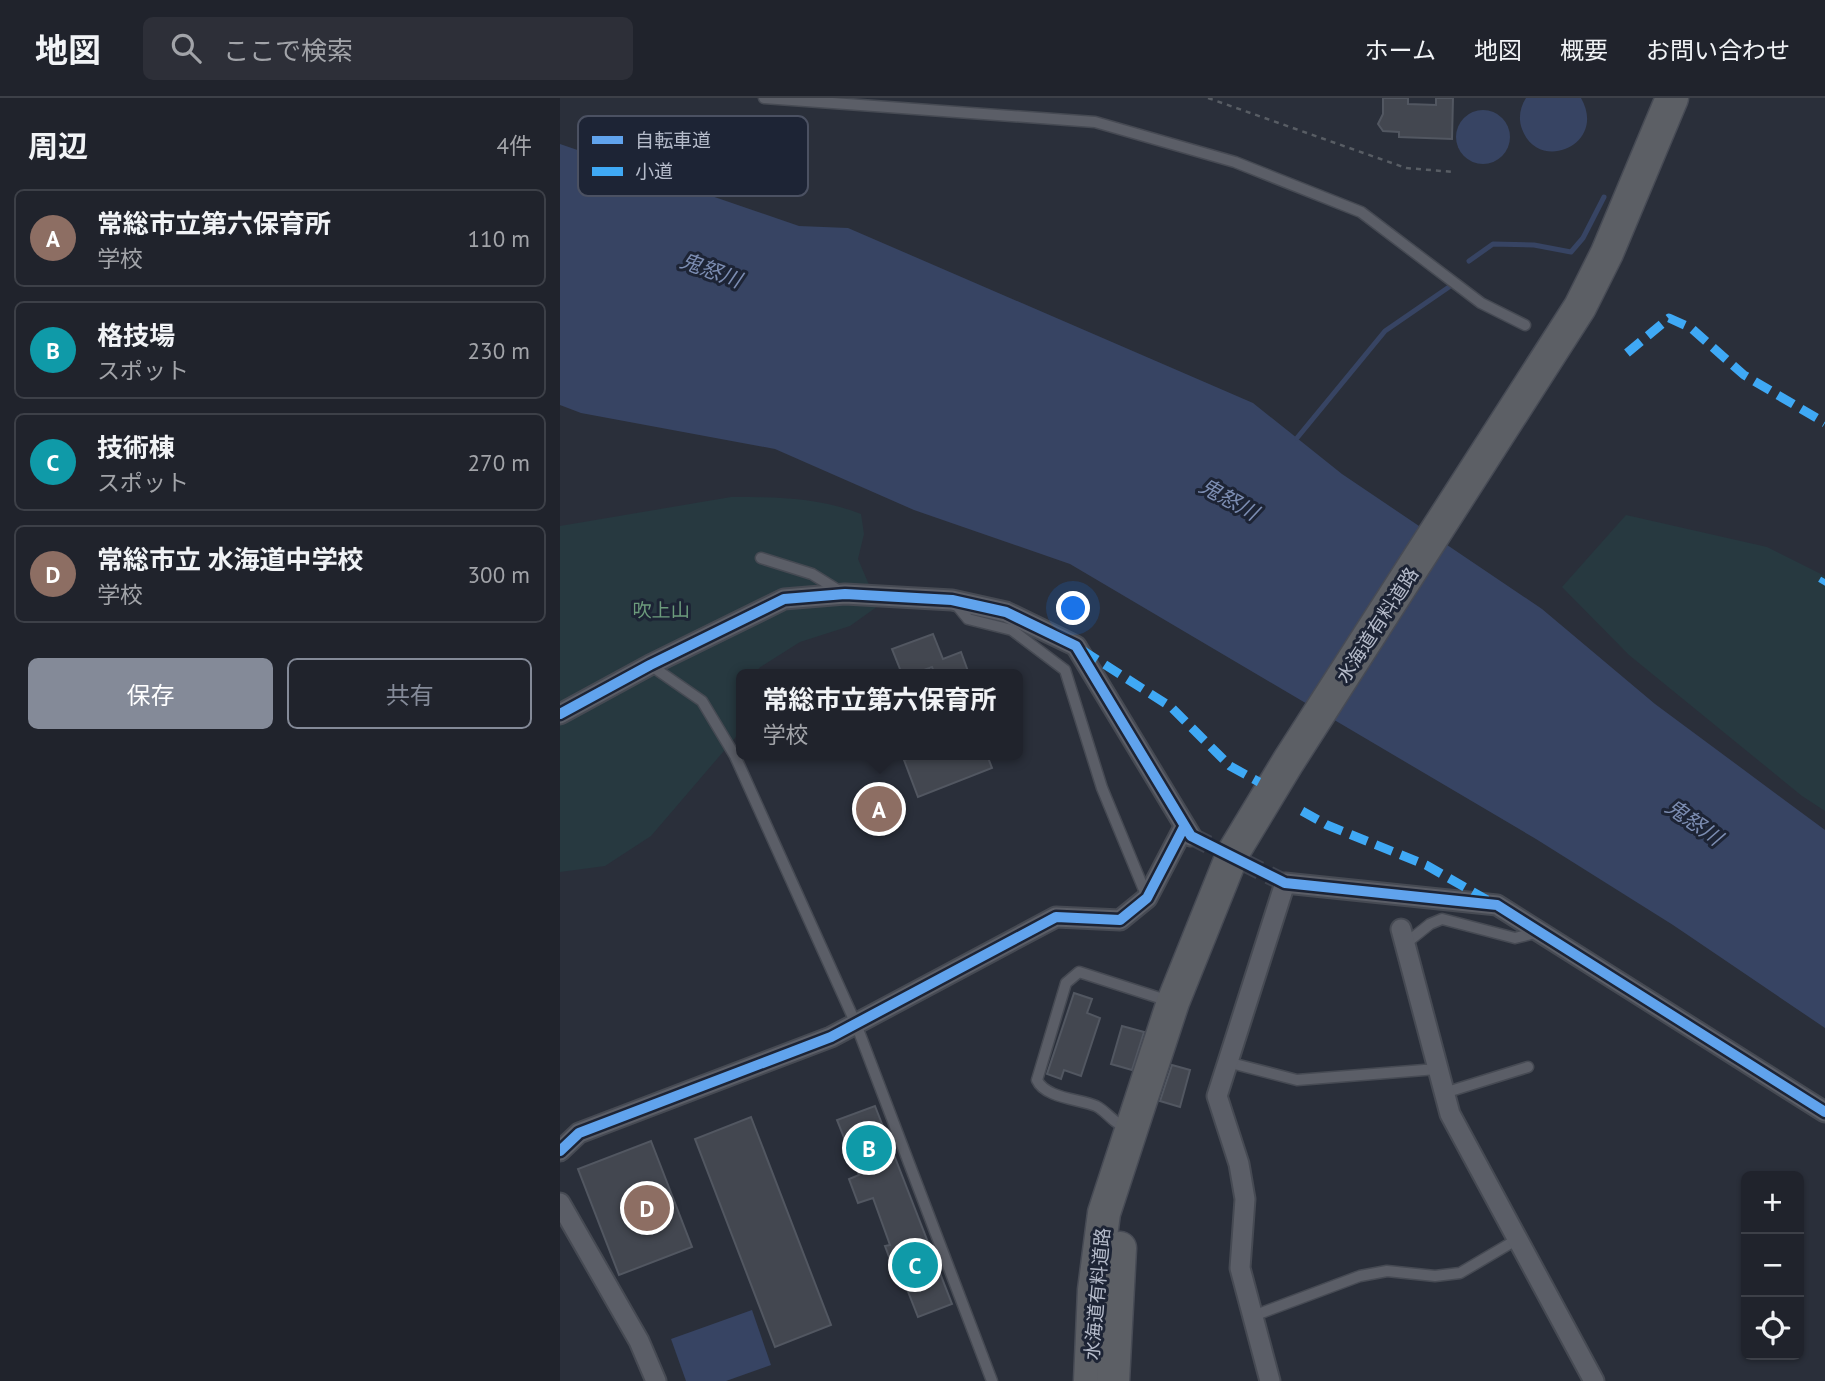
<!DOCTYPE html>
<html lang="ja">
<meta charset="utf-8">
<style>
:root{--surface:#20232c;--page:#2d2f38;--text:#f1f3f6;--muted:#a2a4a9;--line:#3d4048;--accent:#848a98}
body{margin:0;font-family:"PT Sans","Noto Sans JP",sans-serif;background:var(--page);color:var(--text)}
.controls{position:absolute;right:21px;bottom:21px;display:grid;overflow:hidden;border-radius:10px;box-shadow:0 2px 5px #0004}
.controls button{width:63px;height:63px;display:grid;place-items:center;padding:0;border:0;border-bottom:2px solid var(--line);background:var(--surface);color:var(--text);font:35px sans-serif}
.you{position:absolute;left:514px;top:511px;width:24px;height:24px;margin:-18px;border:5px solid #fff;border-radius:50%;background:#1a73e8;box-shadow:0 0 0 10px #1a73e833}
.badge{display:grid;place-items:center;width:46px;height:46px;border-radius:50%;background:var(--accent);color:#fff;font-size:23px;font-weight:700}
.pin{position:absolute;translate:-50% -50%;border:4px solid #fff;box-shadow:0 2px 7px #0006}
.popup{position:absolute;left:176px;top:571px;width:287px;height:91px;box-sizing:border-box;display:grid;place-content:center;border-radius:10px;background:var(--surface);filter:drop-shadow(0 2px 5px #0005);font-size:23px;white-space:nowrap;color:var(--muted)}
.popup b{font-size:26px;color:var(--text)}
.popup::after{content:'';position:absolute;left:50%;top:100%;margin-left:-14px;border:14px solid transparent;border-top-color:var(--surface)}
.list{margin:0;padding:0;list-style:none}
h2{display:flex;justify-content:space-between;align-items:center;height:91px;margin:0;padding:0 28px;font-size:30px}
h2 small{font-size:23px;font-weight:400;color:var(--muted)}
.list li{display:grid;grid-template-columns:46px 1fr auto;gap:21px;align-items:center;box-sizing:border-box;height:98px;margin:0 14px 14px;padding:0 14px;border:2px solid var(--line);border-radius:10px}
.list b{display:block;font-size:26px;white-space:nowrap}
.list p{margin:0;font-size:23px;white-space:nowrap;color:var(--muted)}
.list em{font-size:23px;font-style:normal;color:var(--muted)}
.actions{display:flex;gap:14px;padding:21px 28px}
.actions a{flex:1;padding:16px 0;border:2px solid var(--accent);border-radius:10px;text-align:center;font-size:24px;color:var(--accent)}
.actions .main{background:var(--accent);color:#fff}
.icon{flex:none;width:38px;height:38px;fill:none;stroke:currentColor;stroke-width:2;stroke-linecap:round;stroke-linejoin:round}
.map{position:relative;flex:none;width:1265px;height:1283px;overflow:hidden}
header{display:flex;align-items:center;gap:42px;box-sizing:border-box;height:98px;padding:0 35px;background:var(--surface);border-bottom:2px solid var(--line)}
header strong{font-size:33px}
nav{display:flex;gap:38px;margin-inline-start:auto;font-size:24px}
.search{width:490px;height:63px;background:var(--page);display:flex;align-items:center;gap:18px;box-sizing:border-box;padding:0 24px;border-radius:10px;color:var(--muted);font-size:26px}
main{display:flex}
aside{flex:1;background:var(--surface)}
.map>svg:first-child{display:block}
.green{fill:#273940}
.water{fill:#374463}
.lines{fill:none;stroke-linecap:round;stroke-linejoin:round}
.stream{stroke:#374463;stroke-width:5}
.building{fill:#434750;stroke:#525761;stroke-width:2}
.minor-tunnel{stroke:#3f4450;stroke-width:19;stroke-dasharray:19 10;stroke-linecap:butt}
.service-casing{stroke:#464a53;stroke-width:13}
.minor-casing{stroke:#464a53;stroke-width:23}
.trunk-casing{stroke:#474b55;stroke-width:35}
.path{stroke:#585d64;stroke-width:2.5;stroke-dasharray:5 5;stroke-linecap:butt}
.service{stroke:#5b5e67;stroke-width:10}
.minor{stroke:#5b5e67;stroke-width:19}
.trunk{stroke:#5c5f65;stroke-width:32}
.quiet{stroke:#3fa9f5;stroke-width:9;stroke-dasharray:18 9;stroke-linecap:butt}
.cycleway-casing{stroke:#1d2435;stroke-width:15}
.cycleway{stroke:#60a3ed;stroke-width:10}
.labels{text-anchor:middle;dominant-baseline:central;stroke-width:6;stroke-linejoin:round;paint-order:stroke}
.park-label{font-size:19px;fill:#6c9b7c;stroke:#1d2435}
.street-label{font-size:19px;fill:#b5bbca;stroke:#1d2435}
.water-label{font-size:21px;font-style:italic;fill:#7c8db2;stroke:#1d2435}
.key{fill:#1d2435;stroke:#4b5162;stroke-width:2}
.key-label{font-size:19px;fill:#b5bbca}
</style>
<header>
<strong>地図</strong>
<div class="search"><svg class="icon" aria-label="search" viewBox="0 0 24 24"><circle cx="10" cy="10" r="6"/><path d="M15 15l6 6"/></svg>ここで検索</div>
<nav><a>ホーム</a><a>地図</a><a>概要</a><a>お問い合わせ</a></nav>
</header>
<main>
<aside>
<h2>周辺<small>4件</small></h2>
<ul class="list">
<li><span class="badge" style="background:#8d6e63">A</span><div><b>常総市立第六保育所</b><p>学校</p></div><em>110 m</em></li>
<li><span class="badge" style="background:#0f9aa8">B</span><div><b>格技場</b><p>スポット</p></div><em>230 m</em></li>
<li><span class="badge" style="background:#0f9aa8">C</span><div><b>技術棟</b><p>スポット</p></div><em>270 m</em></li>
<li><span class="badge" style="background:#8d6e63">D</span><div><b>常総市立 水海道中学校</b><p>学校</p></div><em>300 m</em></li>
</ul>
<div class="actions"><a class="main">保存</a><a>共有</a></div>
</aside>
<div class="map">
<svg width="1265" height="1283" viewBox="0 0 1265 1283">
<rect width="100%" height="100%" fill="#2a2f3a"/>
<!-- green -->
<g class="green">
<path d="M171 399C217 399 258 399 301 416L304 436 298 461 318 508 290 528 240 544 199 570 198 576H181V633L91 738 45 768 0 774V428Z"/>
<polygon points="1066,417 1207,449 1265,478 1265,713 1242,698 1069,557 1002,489"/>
</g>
<!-- water -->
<g class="water">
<path d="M966 0H1021C1048 47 978 76 962 31 958 21 960 9 966 0Z"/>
<circle cx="923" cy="39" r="27"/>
<polygon points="0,46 239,128 288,130 693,305 782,376 982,511 1095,606 1265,732 1265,930 1113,827 976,741 510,466 354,412 215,351 21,315 0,307"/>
<polygon points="192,1212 211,1267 166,1283 126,1283 111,1241"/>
</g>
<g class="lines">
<!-- stream -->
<g class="stream">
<polyline points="909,163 933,146 974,147 1011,154 1023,140 1044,99"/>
<polyline points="737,340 825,233 889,189"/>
</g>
</g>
<!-- building -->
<g class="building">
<polygon points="823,0 848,0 848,6 876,7 876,0 893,0 892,41 839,39 839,34 823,33 818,26 823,16"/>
<polygon points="373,536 383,561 401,554 409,576 375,576 372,569 353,576 342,576 332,551"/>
<polygon points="360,657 427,657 432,670 358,699 344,662"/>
<polygon points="514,895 532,901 527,915 540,920 521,978 504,972 501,981 487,976"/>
<polygon points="562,928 584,934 572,972 551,966"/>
<polygon points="612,967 630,972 620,1009 600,1003"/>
<polygon points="315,1008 392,1206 358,1219 345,1186 340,1188 325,1148 330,1147 313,1100 298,1105 289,1081 299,1077 277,1022"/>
<polygon points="191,1019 271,1227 215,1249 135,1041"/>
<polygon points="91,1043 132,1149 59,1177 18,1071"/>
</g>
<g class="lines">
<!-- minor-tunnel -->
<polyline class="minor-tunnel" points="631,738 725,785"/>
<defs>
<g id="service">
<polyline points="204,0 535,24 675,64 801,114 921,205 965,227"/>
<polyline points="201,460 252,476 281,494"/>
<polyline points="395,505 408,521 452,532 505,572 542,690 587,799"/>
<polyline points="90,567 142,603 175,658 296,926 432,1283"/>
<polyline points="845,846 870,826 882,821 955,840 979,834"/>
<polyline points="667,964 737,982 877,971"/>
<polyline points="884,995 968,969"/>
<path d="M567 1029C553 1026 548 1014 536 1008 519 1001 485 1000 477 982L506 885 519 874 609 903"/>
<polyline points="693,1218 800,1178 827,1173 875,1178 900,1175 956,1142"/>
</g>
<g id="minor">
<polyline points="0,616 90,567 224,501 285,496 392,502 446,514 516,548 631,738"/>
<polyline points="841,831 890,1016 1034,1283"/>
<polyline points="0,1053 19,1035 271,939 496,819 560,822 587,800 624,729"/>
<polyline points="0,1105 79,1243 96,1283"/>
<polyline points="710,1283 680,1170 685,1101 679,1066 657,998 725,785 937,807 1265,1014"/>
</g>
<g id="trunk">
<polyline points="530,1283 534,1192 544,1115 613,904 673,755 728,664 1020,209 1047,155 1112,0"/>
<polyline points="553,1283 560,1150"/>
</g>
</defs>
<!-- service casing -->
<use href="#service" class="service-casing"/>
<!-- minor casing -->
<use href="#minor" class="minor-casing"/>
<!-- trunk casing -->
<use href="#trunk" class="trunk-casing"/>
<!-- path -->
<polyline class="path" points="648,0 846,70 894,74"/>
<!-- service -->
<use href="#service" class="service"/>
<!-- minor -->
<use href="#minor" class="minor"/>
<!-- trunk -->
<use href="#trunk" class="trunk"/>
<!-- quiet -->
<g class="quiet">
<polyline points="1067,255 1109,220 1131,230 1184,277 1265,325"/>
<polyline points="1262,486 1265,481"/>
<polyline points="522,552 611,609 670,668 699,684"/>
<polyline points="742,713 767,727 866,767 927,802"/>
</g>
<defs>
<g id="cycleway">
<polyline points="0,616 90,567 224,501 285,496 392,502 446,514 516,548 631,738 725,785 937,807 1265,1014"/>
<polyline points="0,1053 19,1035 271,939 496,819 560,822 587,800 624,729"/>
</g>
</defs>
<!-- cycleway casing -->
<use href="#cycleway" class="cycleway-casing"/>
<!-- cycleway -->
<use href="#cycleway" class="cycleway"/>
</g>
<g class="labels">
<!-- park labels -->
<g class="park-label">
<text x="101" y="512">吹上山</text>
</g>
<!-- street labels -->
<g class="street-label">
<text transform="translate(817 527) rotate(-57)">水海道有料道路</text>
<text transform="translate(537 1196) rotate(-85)">水海道有料道路</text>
</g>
<!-- water labels -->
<g class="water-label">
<text transform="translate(151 172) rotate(20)">鬼怒川</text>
<text transform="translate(669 401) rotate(29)">鬼怒川</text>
<text transform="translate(1134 724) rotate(35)">鬼怒川</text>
</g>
</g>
<!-- legend -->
<rect x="18" y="18" width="230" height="80" rx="10" class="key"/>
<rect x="32" y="38" width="31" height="8" fill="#60a3ed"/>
<rect x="32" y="69" width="31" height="9" fill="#3fa9f5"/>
<g class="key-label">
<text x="75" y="49">自転車道</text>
<text x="75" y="80">小道</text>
</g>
</svg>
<div class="controls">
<button>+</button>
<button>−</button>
<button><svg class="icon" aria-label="locate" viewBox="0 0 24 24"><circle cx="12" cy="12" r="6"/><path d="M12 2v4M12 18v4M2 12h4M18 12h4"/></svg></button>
</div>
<div class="you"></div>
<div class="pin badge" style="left:319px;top:711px;background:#8d6e63">A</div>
<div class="popup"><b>常総市立第六保育所</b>学校</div>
<div class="pin badge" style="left:309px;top:1050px;background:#0f9aa8">B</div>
<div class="pin badge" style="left:355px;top:1167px;background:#0f9aa8">C</div>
<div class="pin badge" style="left:87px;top:1110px;background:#8d6e63">D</div>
</div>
</main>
